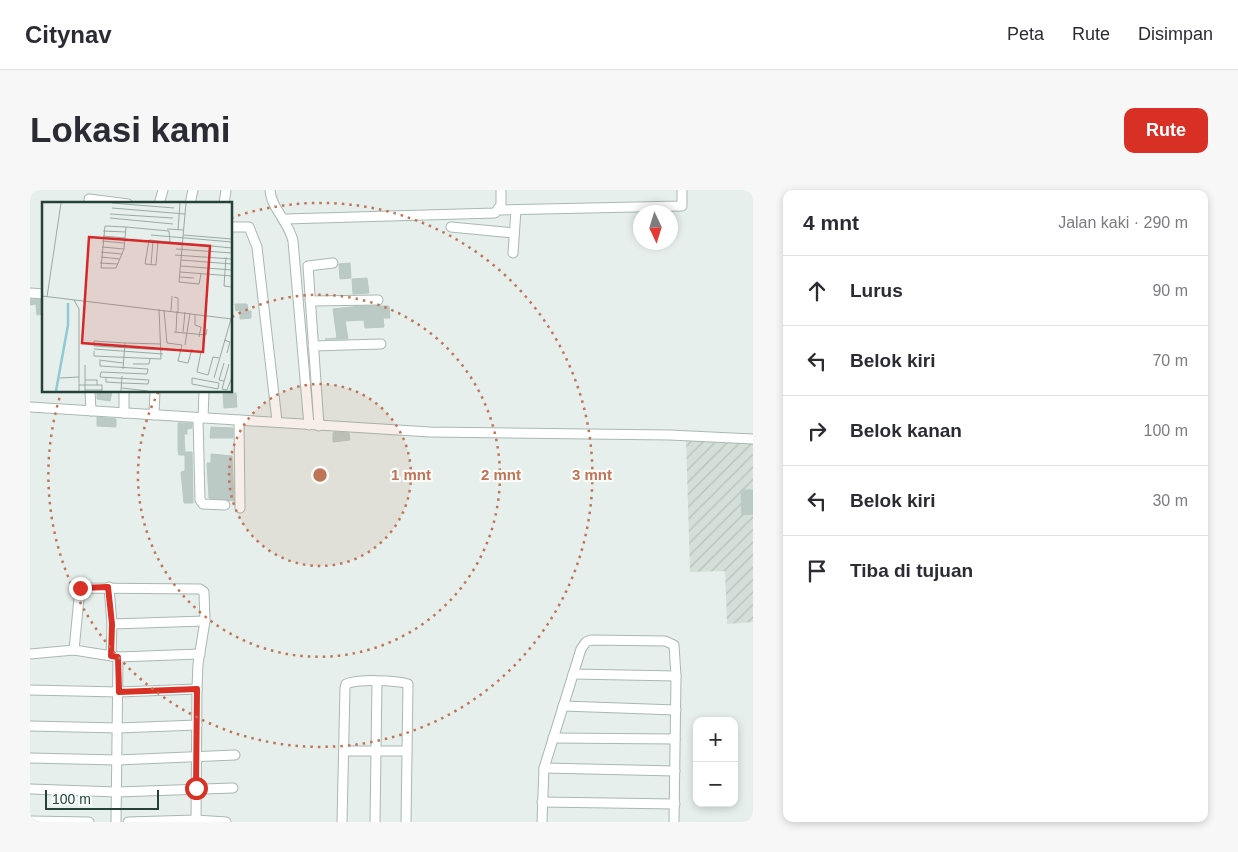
<!DOCTYPE html>
<html lang="id">
<meta charset="utf-8">
<style>
:root{--surface:#fff;--page:#f7f7f7;--text:#2b2b33;--muted:#7c7c81;--line:#e1e1e2;--accent:#d93025}
body{margin:0;font-family:Arial,sans-serif;background:var(--page);color:var(--text)}
.controls{position:absolute;right:15px;bottom:15px;display:grid;overflow:hidden;border-radius:10px;box-shadow:0 2px 8px #0003}
.controls button{width:45px;height:45px;display:grid;place-items:center;padding:0;border:0;border-bottom:1px solid var(--line);background:var(--surface);color:var(--text);font:25px sans-serif}
.compass{position:absolute;left:603px;top:15px;width:45px;height:45px;border-radius:50%;background:var(--surface);box-shadow:0 2px 8px #0003;rotate:176deg}
.scale{position:absolute;left:15px;bottom:12px;width:114px;box-sizing:border-box;padding-left:5px;border:2px solid #24423a;border-top:0;font-size:14px;line-height:18px;white-space:nowrap;color:#24423a;-webkit-text-stroke:4px #f7fbf9;paint-order:stroke}
.stop{position:absolute;width:15px;height:15px;margin:-11px;border:4px solid #d93025;border-radius:50%;background:#fff}
.stop.end{background:#d93025;border-color:#fff;box-shadow:0 1px 5px #0008}
.list{margin:0;padding:0;list-style:none}
h2{display:flex;justify-content:space-between;align-items:center;height:65px;margin:0;padding:0 20px;font-size:21px}
h2 small{font-size:16px;font-weight:400;color:var(--muted)}
.list li{display:grid;grid-template-columns:32px 1fr auto;gap:15px;align-items:center;box-sizing:border-box;height:70px;padding:0 20px;border-top:1px solid var(--line)}
.list b{display:block;font-size:19px;white-space:nowrap}
.list em{font-size:16px;font-style:normal;color:var(--muted)}
.icon{flex:none;width:28px;height:28px;fill:none;stroke:currentColor;stroke-width:2;stroke-linecap:round;stroke-linejoin:round}
.map{position:relative;flex:none;width:723px;height:632px;overflow:hidden;border-radius:10px}
header{display:flex;align-items:center;gap:30px;box-sizing:border-box;height:70px;padding:0 25px;background:var(--surface);border-bottom:1px solid var(--line)}
header strong{font-size:24px}
nav{display:flex;gap:28px;margin-inline-start:auto;font-size:18px}
.intro{display:flex;align-items:center;justify-content:space-between;box-sizing:border-box;height:120px;padding:0 30px}
h1{margin:0;font-size:35px}
.button{padding:12px 22px;border-radius:10px;background:var(--accent);color:#fff;font-size:18px;font-weight:700}
main{display:flex;gap:30px;padding:0 30px}
aside{flex:1;background:var(--surface);border-radius:10px;box-shadow:0 2px 8px #0003}
.map>svg:first-child{display:block}
.industrial{fill:url(#industrial-furrows)}
.building{fill:#bbcac4;stroke:#b8c9c2}
.lines{fill:none;stroke-linecap:round;stroke-linejoin:round}
.street-casing{stroke:#a8b8b2;stroke-width:11}
.street{stroke:#fff;stroke-width:9}
.route{stroke:#d93025;stroke-width:6}
.ring{fill:none;stroke:#c07456;stroke-width:2.5;stroke-dasharray:2.5 5}
.inset-river{fill:none;stroke:#8ec9d4;stroke-width:2.5}
.inset-road{fill:none;stroke:#98aaa4;stroke-width:1}
.view{fill:#d62828;fill-opacity:0.15;stroke:#d62828;stroke-width:2.5}
.inset-edge{fill:none;stroke:#24423a;stroke-width:2.5}
.centre{fill:#c07456;stroke:#f7fbf9;stroke-width:2.5}
.ring-label{font-size:15px;text-anchor:middle;font-weight:bold;fill:#c07456;stroke:#f7fbf9;stroke-width:4.5;stroke-linejoin:round;paint-order:stroke}
</style>
<header>
<strong>Citynav</strong>
<nav><a>Peta</a><a>Rute</a><a>Disimpan</a></nav>
</header>
<div class="intro"><h1>Lokasi kami</h1><a class="button">Rute</a></div>
<main>
<div class="map">
<svg width="723" height="632" viewBox="0 0 723 632">
<defs>
<pattern id="industrial-furrows" width="10" height="10" patternUnits="userSpaceOnUse" patternTransform="scale(1.25)"><rect width="10" height="10" fill="#d4dfda"/><path d="M-1 1l2-2M0 10L10 0M9 11l2-2" fill="none" stroke="#b6c1bc"/></pattern>
</defs>
<rect width="100%" height="100%" fill="#e6efeb"/>
<!-- industrial -->
<polygon class="industrial" points="656,248 723,251 723,432 697,434 695,381 660,382"/>
<!-- building -->
<g class="building">
<polygon points="320,73 321,88 310,89 309,74"/>
<polygon points="337,88 339,103 323,104 322,89"/>
<polygon points="0,109 14,110 14,124 7,125 6,114 0,115"/>
<polygon points="205,114 217,114 218,121 221,121 221,128 210,129 210,120 206,121"/>
<polygon points="331,116 359,116 360,128 353,128 354,137 335,138 334,130 315,131 318,149 295,149 307,148 303,119"/>
<polygon points="67,201 82,201 80,211 67,209"/>
<polygon points="206,203 207,217 194,218 193,204"/>
<polygon points="67,227 86,229 86,237 67,236"/>
<polygon points="148,233 162,233 162,238 157,239 157,244 154,244 155,265 149,265 148,261"/>
<polygon points="181,237 203,238 203,248 180,248"/>
<polygon points="305,242 319,243 320,250 303,252 303,243"/>
<polygon points="155,262 162,262 163,313 154,313 151,282 155,281"/>
<polygon points="181,264 202,266 204,311 179,308 177,273 181,273"/>
<polygon points="711,300 723,300 723,324 712,325"/>
</g>
<g class="lines">
<defs>
<g id="street">
<path d="M240 0C241 18 259 32 263 51L279 235"/>
<polyline points="59,9 98,14"/>
<polyline points="129,14 133,0"/>
<polyline points="160,14 163,0"/>
<polyline points="194,14 196,0"/>
<polyline points="469,20 652,16 652,0"/>
<polyline points="255,29 465,23 471,15 471,0"/>
<polyline points="201,37 219,37 227,57 247,231"/>
<polyline points="421,37 484,43"/>
<polyline points="483,63 486,20"/>
<polyline points="0,103 14,104"/>
<polyline points="280,111 348,110"/>
<polyline points="283,156 351,154"/>
<polyline points="60,201 61,221"/>
<polyline points="0,217 400,242 640,245 723,249"/>
<polyline points="94,223 94,201"/>
<polyline points="124,225 125,201"/>
<polyline points="168,228 170,310 173,314 195,315"/>
<polyline points="173,228 174,201"/>
<polyline points="209,230 210,318"/>
<polyline points="289,236 278,76 303,73"/>
<polyline points="79,397 82,434 81,466"/>
<polyline points="82,434 175,431"/>
<polyline points="44,460 50,398 170,399 174,402 175,431 168,474 167,499 166,632"/>
<polyline points="0,464 44,460 88,467 170,464"/>
<polyline points="543,484 646,486"/>
<polyline points="0,500 89,502 167,499"/>
<polyline points="533,516 646,520"/>
<polyline points="0,536 88,538 167,535"/>
<polyline points="523,548 645,549"/>
<polyline points="315,561 377,561"/>
<polyline points="0,568 87,570 205,565"/>
<polyline points="514,578 645,581"/>
<polyline points="0,599 87,602 203,598"/>
<polyline points="512,612 645,614"/>
<polyline points="0,631 59,632"/>
<polyline points="86,632 88,467"/>
<polyline points="98,632 166,630 196,632"/>
<path d="M312 632 315 498 316 494C328 489 365 490 378 494L376 632"/>
<polyline points="345,632 347,492"/>
<polyline points="512,632 514,578 551,459 556,452 561,450 635,451 644,455 646,486 644,632"/>
</g>
</defs>
<!-- street casing -->
<use href="#street" class="street-casing"/>
<!-- street -->
<use href="#street" class="street"/>
</g>
<g class="lines">
<!-- route -->
<polyline class="route" points="50,398 78,397 82,434 81,466 88,467 89,502 167,499 166,598"/>
</g>
<!-- distance rings -->
<circle cx="290" cy="285" r="91" fill="#c07456" fill-opacity=".12"/>
<g class="ring">
<circle cx="290" cy="285" r="91"/>
<path d="M202 127A181 181 0 1 1 129 201"/>
<path d="M201 28A272 272 0 1 1 31 203"/>
</g>
<!-- overview -->
<g transform="translate(12 12)">
<rect width="190" height="190" fill="#e6efeb"/>
<path class="inset-river" d="M14 189 26 123V101"/>
<path class="inset-road" d="M70 1 132 6M144 1 137 80 157 82 159 72M70 6 143 12M68 12 131 16M68 16 131 22M84 25 82 47 74 66H59L63 24 84 25 127 29 128 40M125 27 142 28M136 28 138 1M61 29 84 30M109 33 190 40M141 33 190 37M61 34 83 36M60 39 82 41M116 39 114 63 103 62 107 38 190 46M60 45 82 47M134 47 190 51M59 50 80 52M133 53 190 57M59 55 78 57M184 55 182 84 190 85M139 58 190 62M58 61 76 62M109 63 111 39M139 64 190 68M138 70 190 74M137 75 152 76M0 94 190 117M5 95 19 1M132 95 136 96V110M32 98 37 107V189M122 108 125 141 140 143 136 159 146 161 150 147M129 109 130 94M153 112V123L159 125 157 135M132 130 164 133 165 127M134 130 135 109M141 130 143 110M182 138 188 140 185 151M83 141 52 139V144L121 148M143 143 148 111M52 147 121 152M52 149V154L119 157 117 107M159 150 155 170 166 173 171 155 177 156M57 158 81 161M58 159V164L106 167 105 172 59 170 58 175 107 178M182 161 177 178 182 179M91 162H107L108 157M187 162 180 187 185 188 190 175M43 163V189M81 167 83 141 119 142M64 175V180L80 181 106 182 107 178M18 176 37 175M150 176 177 181 176 187 150 182ZM172 176 189 117M43 178H55V183M37 183H60V189M80 186 106 189M43 188H60M79 189 80 174"/>
<path class="view" d="M47 35 168 44 161 150 40 141Z"/>
<rect width="190" height="190" class="inset-edge"/>
</g>
<circle cx="290" cy="285" r="8" class="centre"/>
<g class="ring-label">
<text x="381" y="290">1 mnt</text>
<text x="471" y="290">2 mnt</text>
<text x="562" y="290">3 mnt</text>
</g>
</svg>
<div class="controls">
<button>+</button>
<button>−</button>
</div>
<svg class="compass" viewBox="-18 -18 36 36"><path d="M0-13l5 13h-10z" fill="#e53935"/><path d="M0 13l5-13h-10z" fill="#7c7c81"/></svg>
<div class="scale">100 m</div>
<div class="stop" style="left:166px;top:598px"></div>
<div class="stop end" style="left:50px;top:398px"></div>
</div>
<aside>
<h2>4 mnt<small>Jalan kaki · 290 m</small></h2>
<ul class="list">
<li><svg class="icon" aria-label="ahead" viewBox="0 0 24 24"><path d="M12 20V5M6 11l6-6 6 6"/></svg><div><b>Lurus</b></div><em>90 m</em></li>
<li><svg class="icon" aria-label="left" viewBox="0 0 24 24"><path d="M17 20v-9H6M10 6l-5 5 5 5"/></svg><div><b>Belok kiri</b></div><em>70 m</em></li>
<li><svg class="icon" aria-label="right" viewBox="0 0 24 24"><path d="M7 20v-9h11M14 6l5 5-5 5"/></svg><div><b>Belok kanan</b></div><em>100 m</em></li>
<li><svg class="icon" aria-label="left" viewBox="0 0 24 24"><path d="M17 20v-9H6M10 6l-5 5 5 5"/></svg><div><b>Belok kiri</b></div><em>30 m</em></li>
<li><svg class="icon" aria-label="arrive" viewBox="0 0 24 24"><path d="M6 21V4h12l-3 4 3 4H6"/></svg><div><b>Tiba di tujuan</b></div></li>
</ul>
</aside>
</main>
